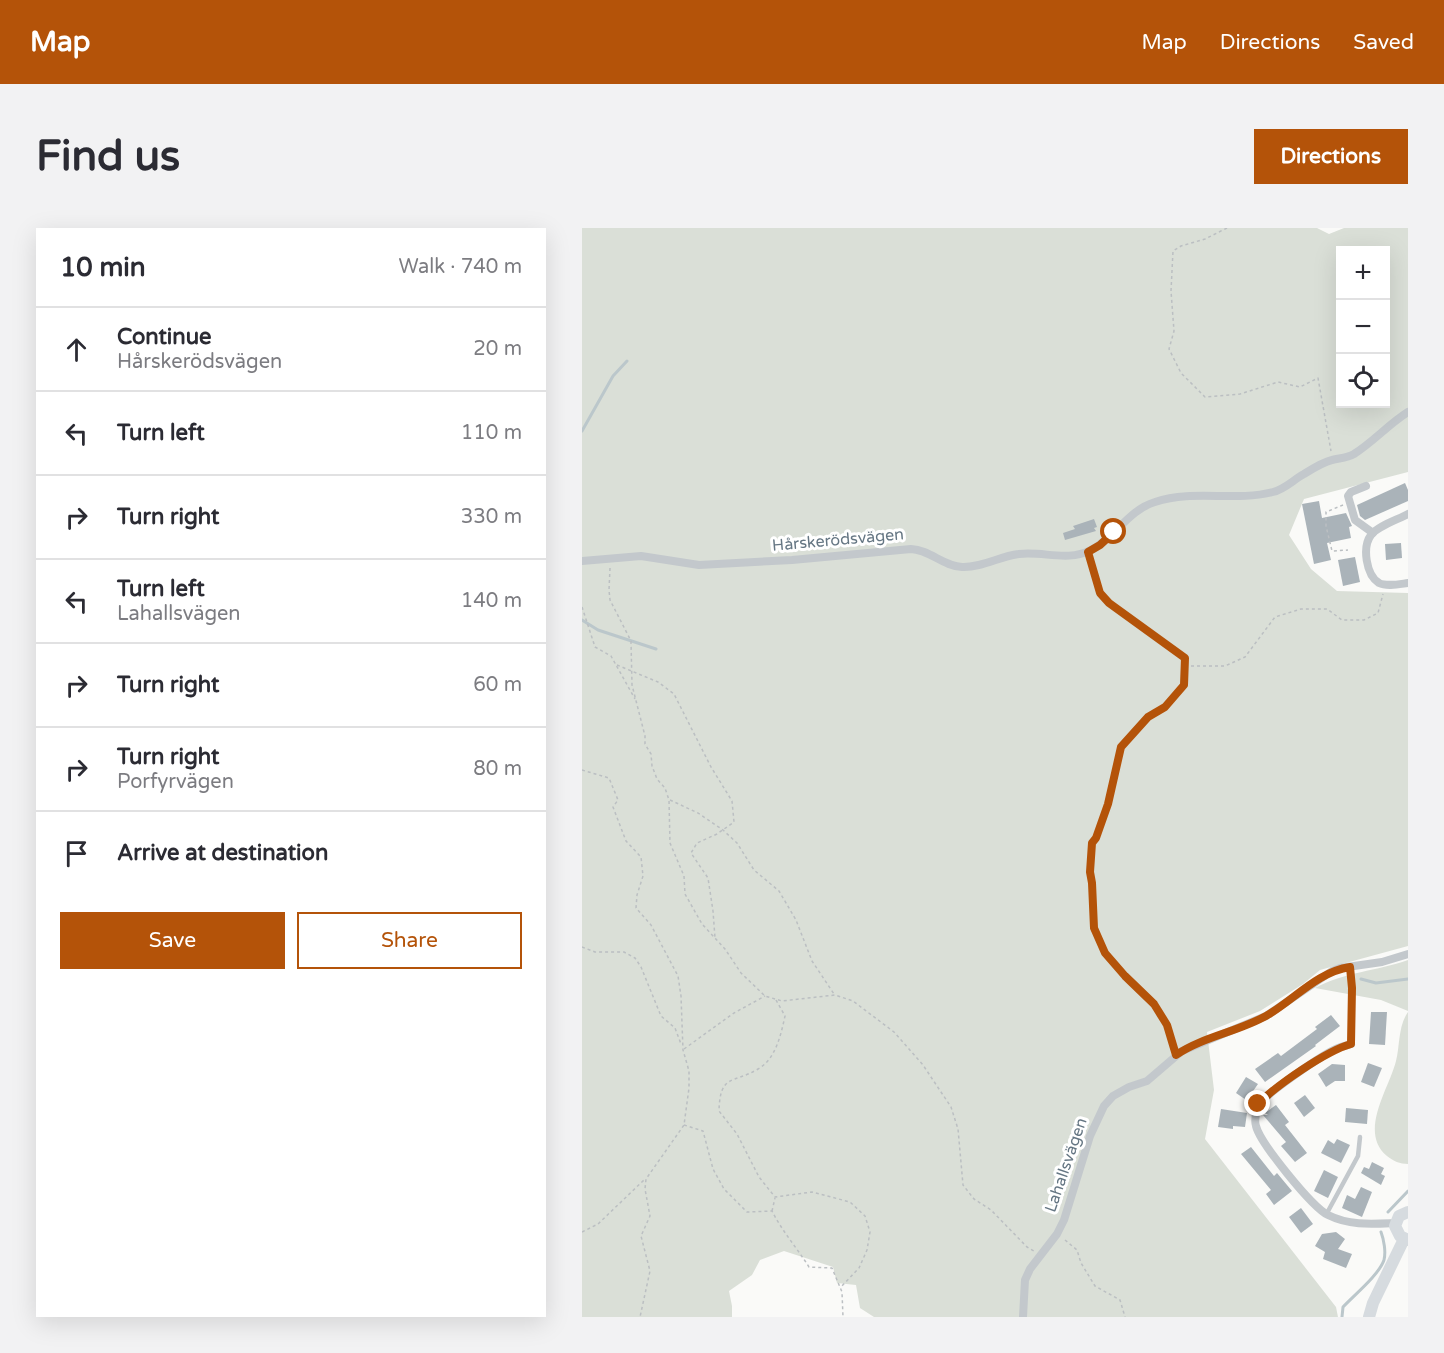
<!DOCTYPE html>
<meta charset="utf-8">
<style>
:root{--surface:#fff;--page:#f2f2f3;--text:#2b2b33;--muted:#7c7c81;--line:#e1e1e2;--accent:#b45309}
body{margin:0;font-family:"Varela Round",sans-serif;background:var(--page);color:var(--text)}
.controls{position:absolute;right:18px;top:18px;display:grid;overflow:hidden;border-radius:0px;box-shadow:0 6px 24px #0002}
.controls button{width:54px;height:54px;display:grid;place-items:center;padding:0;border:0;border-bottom:2px solid var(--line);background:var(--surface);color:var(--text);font:30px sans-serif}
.stop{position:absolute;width:18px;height:18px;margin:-14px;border:4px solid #b45309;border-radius:50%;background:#fff}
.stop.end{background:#b45309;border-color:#fff;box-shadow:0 2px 6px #0008}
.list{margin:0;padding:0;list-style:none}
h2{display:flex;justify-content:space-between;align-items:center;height:78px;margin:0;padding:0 24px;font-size:26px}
h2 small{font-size:20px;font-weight:400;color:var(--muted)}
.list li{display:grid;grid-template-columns:39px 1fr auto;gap:18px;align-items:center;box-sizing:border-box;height:84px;padding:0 24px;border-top:2px solid var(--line)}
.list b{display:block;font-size:22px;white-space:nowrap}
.list p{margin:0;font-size:20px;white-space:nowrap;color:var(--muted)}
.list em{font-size:20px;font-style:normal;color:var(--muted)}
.actions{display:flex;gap:12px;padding:18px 24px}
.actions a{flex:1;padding:14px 0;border:2px solid var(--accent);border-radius:0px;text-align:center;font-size:21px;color:var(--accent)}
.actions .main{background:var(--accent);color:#fff}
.icon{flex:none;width:33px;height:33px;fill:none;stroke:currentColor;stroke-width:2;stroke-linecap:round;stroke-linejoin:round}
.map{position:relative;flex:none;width:826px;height:1089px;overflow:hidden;border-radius:0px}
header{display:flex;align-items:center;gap:36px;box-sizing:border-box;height:84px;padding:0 30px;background:var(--accent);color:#fff}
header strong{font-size:28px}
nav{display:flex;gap:33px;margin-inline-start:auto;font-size:21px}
.intro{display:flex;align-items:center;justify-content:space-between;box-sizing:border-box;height:144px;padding:0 36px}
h1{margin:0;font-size:42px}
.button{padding:15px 27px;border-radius:0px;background:var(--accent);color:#fff;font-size:21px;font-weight:700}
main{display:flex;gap:36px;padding:0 36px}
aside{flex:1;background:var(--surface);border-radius:0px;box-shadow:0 6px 24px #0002}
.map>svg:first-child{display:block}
.green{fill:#dadfd7;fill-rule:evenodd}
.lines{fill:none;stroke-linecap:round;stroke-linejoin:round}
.stream{stroke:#bbc7cb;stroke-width:3}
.building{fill:#aab3b9}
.path{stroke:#bbbfc2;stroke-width:1.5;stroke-dasharray:3 3;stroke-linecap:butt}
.lane{stroke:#c3c8cc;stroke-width:4.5}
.street{stroke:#c3c8cc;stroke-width:8}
.secondary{stroke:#d6dbdf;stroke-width:12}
.route{stroke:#b45309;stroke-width:8}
.labels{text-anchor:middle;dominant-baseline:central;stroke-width:6;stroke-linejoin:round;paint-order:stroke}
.street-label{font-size:16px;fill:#657683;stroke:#fff}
</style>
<header>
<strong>Map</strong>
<nav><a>Map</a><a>Directions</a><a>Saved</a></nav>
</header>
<div class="intro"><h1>Find us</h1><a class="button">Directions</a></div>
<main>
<aside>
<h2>10 min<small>Walk · 740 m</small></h2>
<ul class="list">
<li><svg class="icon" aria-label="ahead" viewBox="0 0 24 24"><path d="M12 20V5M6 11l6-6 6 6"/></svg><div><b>Continue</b><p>Hårskerödsvägen</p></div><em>20 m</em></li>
<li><svg class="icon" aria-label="left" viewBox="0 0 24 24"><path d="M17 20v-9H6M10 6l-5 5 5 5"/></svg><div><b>Turn left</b></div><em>110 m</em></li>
<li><svg class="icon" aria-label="right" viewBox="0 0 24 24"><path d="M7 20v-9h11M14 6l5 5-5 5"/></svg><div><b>Turn right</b></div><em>330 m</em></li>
<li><svg class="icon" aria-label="left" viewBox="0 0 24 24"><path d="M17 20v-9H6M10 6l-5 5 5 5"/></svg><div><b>Turn left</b><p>Lahallsvägen</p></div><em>140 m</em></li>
<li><svg class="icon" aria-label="right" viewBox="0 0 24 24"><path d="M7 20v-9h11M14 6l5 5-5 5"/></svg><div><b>Turn right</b></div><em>60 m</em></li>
<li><svg class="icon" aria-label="right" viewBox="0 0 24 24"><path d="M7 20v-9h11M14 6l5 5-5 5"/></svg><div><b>Turn right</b><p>Porfyrvägen</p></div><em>80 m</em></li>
<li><svg class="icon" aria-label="arrive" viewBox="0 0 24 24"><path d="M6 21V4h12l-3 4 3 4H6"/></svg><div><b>Arrive at destination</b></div></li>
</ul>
<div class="actions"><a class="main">Save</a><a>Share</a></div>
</aside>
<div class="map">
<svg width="826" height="1089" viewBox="0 0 826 1089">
<rect width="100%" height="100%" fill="#fafaf8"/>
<!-- green -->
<g class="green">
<path d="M0 0H735L747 6 762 0H826V244L722 271 707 307 729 341 755 363 826 365V718L738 742 721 756 678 783 625 804 632 862 623 911 754 1079 756 1089H292L278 1080 274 1057 255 1055 251 1039 202 1023 178 1032 170 1047 147 1063 150 1078V1089H0ZM758 22H804V176H758Z"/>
<path d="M826 732V783L799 772 733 760C762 744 795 743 826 732Z"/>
<path d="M826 784V936C818 936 811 933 805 928 776 904 807 861 814 833 818 818 816 798 826 784Z"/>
</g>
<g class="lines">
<!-- stream -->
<g class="stream">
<polyline points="0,203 31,148 45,133"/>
<polyline points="0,392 16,402 74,421"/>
<polyline points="779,751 794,755 826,751"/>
<polyline points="806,984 826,963"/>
<path d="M760 1089 761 1079C771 1068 797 1047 802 1032 804 1024 802 1012 799 1004"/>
</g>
</g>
<!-- building -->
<g class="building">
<polygon points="823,255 826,262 826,273 783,292 778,288 775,277"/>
<polygon points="737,273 740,290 764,285 770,298 767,299 769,310 745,315 749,332 732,336 720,276"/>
<polygon points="512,291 515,299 512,300 514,303 483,312 481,305 493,301 491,298"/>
<polygon points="819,315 820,330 804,332 803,316"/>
<polygon points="773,329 778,354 761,358 756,332"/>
<polygon points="789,784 805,784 803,817 787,816"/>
<polygon points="749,787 758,798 733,817 734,818 683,854 673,841 696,825 699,828 735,801 733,799"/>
<polygon points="786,835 800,840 792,859 779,854"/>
<polygon points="750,836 763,837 763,853 753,853 744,859 736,846"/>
<polygon points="664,849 676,856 667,869 667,874 654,865"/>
<polygon points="723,867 733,880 722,889 712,875"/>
<polygon points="694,877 707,894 703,897 725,925 713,934 699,918 704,914 681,887 686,887 683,885"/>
<polygon points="764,880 786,882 785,896 763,894"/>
<polygon points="639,881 665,885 663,899 651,898 651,901 636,899"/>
<polygon points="755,911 768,917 759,935 739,925 746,912 752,916"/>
<polygon points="669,919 692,948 695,945 710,963 692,977 684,966 689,962 659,926"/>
<polygon points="790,934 802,940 799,946 803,948 799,957 779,945 782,939 787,941"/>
<polygon points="742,942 756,949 746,970 732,963"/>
<polygon points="779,959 790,964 780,989 760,980 765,967 773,971"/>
<polygon points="719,980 731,996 719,1005 707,989"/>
<polygon points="754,1004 763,1011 756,1021 770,1026 764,1040 741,1031 743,1024 733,1018 740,1006"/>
</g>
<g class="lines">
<!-- path -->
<g class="path">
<polyline points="645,0 623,11 599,18 591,23 589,63 592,103 587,121 599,145 623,169 658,166 696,154 718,159 736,150 749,223"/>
<polyline points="761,277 744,284 744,298 750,323 766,322"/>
<polyline points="508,334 518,365 527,375 603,430 602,457 583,479 566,489 539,519 526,576 514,610 510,615 508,644 510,655 512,700 523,725 543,748 572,776 585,797 591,819"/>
<polyline points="28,340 27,362 28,372 49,413 50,457 63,508 63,516 69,526 70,538 75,551 83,560 87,572 88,615 102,648 103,666 120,696 143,721 159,745 183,768 200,773 253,767 271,773 312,804 341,837 369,879 376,901 381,957 392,971 409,982 445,1019 452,1023"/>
<polyline points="0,379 13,419 29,428 53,471"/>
<polyline points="35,437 76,454 92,466 129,539 150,573 152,594 135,606 115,615 109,625 126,650 131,683 133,710"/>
<polyline points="603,438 643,438 663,429 693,389 719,381 745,381 760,392 782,392 796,385 801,366"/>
<polyline points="0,542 27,550 36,572 31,579 44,613 59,629 61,648 55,667 54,680 69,697 96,748 99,768 101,822 107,843 107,860 102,897 64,951 63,961 68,988 59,1008 68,1043 58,1089"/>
<polyline points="88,572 116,585 141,602 155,615 172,642 197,663 214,692 230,733 252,766"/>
<polyline points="0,719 13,724 42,724 53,730 59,739 79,788 93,800 99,816"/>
<path d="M194 772 203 788C199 806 194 831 176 841 151 856 138 845 137 883L155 906 177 949 193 969 230 964 268 974 283 988 288 1004 285 1022 277 1040 258 1060"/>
<polyline points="768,807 769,748"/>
<polyline points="102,821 152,785 183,768"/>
<path d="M102 897 121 903 131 941 142 961 165 984 190 983C200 1003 215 1020 227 1039L250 1040 260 1064 261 1089"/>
<polyline points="190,983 193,970"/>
<polyline points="0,1004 16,996 63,951"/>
<polyline points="483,1012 495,1022 499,1035 513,1058 538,1072 543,1089"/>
</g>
<!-- lane -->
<polyline class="lane" points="745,985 776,928 778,909"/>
<!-- street -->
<g class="street">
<polyline points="784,258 769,264 766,268 773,292 791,305"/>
<path d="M826 286C815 292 796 298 789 307 780 319 784 347 797 355 805 359 818 356 826 355"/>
<path d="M0 333 59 328 117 337 210 332 329 321C348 322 361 338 380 339 400 340 418 328 437 326 462 323 485 334 509 322 533 310 546 282 573 274 612 261 652 274 691 264 703 261 711 252 722 246 730 241 741 234 750 232 758 230 765 230 772 226 791 214 807 196 826 184"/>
<path d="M769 816C765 818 760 818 756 820 743 825 678 869 675 880 674 885 672 893 674 898 678 915 730 979 746 987 768 998 790 996 814 995"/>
<polyline points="441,1089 443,1052 448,1041 475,1006 482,992 508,908 522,878 531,868 547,859 565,853 600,823 684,788 750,743 758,740 800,734 826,726"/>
</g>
<!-- secondary -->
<g class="secondary">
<polyline points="826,984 817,988 813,998 818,1008 826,1012"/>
<polyline points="787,1089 791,1075 822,1011"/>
</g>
</g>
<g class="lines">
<!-- route -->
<path class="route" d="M532 304 518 317 506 324 518 365 527 375 603 430 602 457 583 479 566 489 539 519 526 576 514 610 510 615 508 644 510 655 512 700 523 725 543 748 572 776 585 797 594 827C620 809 655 804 684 788 712 772 735 744 768 739L770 760 769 816C744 823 695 857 676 876"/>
</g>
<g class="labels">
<!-- street labels -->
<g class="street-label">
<text transform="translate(256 312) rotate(-5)">Hårskerödsvägen</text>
<text transform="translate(484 937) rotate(-71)">Lahallsvägen</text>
</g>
</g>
</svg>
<div class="controls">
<button>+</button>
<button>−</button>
<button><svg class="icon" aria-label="locate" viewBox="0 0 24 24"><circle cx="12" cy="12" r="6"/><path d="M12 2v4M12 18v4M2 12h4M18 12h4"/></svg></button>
</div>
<div class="stop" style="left:532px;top:304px"></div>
<div class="stop end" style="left:676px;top:876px"></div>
</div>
</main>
